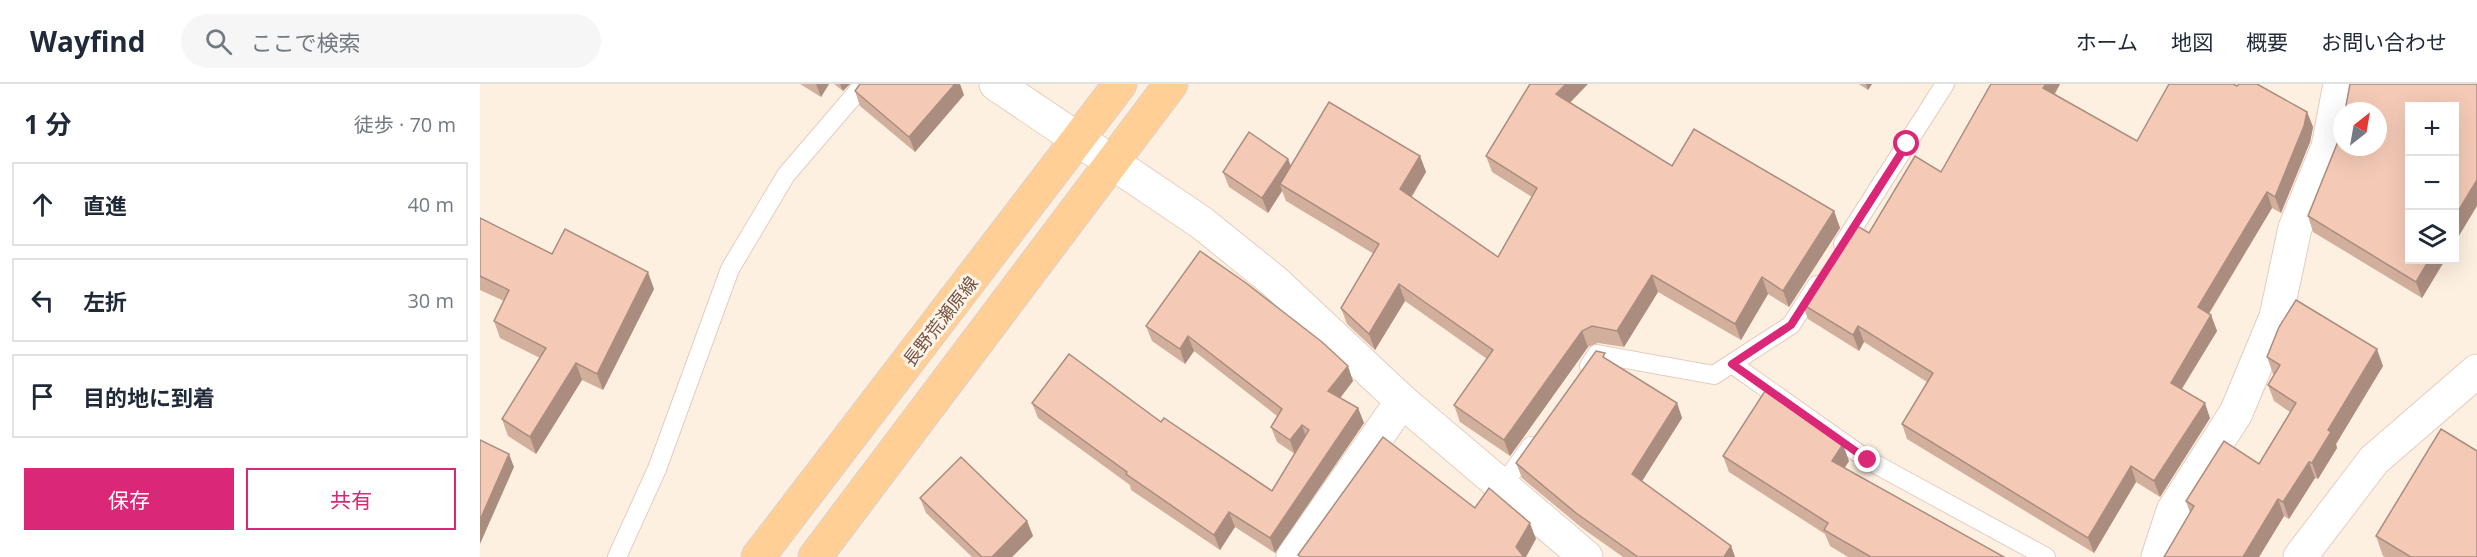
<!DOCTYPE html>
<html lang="ja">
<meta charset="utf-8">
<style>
:root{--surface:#fff;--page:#f6f6f7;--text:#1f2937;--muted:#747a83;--line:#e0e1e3;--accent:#db2777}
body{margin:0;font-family:"Open Sans","Noto Sans JP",sans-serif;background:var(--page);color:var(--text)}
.controls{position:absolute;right:18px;top:18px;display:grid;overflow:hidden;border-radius:0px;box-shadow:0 6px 24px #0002}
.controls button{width:54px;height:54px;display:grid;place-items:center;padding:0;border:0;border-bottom:2px solid var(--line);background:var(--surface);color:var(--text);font:30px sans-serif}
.compass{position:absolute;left:1853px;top:18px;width:54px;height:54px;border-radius:50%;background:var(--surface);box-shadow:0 6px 24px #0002;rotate:31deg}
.stop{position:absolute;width:18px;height:18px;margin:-14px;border:4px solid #db2777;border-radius:50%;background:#fff}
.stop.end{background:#db2777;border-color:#fff;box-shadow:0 2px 6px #0008}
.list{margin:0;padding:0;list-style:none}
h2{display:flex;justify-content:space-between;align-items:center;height:78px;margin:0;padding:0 24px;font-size:26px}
h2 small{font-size:20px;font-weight:400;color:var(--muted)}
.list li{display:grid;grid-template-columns:39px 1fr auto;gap:18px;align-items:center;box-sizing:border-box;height:84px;margin:0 12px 12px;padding:0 12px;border:2px solid var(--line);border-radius:0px}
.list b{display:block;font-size:22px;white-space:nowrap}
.list em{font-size:20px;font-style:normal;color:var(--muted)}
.actions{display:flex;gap:12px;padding:18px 24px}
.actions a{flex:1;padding:14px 0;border:2px solid var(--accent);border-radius:0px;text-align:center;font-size:21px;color:var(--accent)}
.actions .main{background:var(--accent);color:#fff}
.icon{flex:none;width:33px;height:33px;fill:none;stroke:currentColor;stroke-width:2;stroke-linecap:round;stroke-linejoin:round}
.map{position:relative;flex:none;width:1997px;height:473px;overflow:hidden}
header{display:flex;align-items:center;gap:36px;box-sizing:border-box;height:84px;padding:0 30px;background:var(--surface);border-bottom:2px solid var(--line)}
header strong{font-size:28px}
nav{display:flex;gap:33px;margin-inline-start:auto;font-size:21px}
.search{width:420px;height:54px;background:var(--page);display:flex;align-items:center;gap:15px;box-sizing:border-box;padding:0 21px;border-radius:33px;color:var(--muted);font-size:22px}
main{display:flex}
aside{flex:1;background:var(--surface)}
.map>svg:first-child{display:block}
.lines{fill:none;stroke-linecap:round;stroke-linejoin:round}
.service-casing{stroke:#e4cdbf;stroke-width:20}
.minor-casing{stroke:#e4cdbf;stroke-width:35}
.tertiary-casing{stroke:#e4cdbf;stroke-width:35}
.primary-casing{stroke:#dbd2cf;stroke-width:35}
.service{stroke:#fff;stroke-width:18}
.minor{stroke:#fff;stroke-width:33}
.tertiary{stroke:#fff;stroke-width:33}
.primary{stroke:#ffcf95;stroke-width:33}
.wall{fill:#d2ae9d}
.shaded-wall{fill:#ab8d7f}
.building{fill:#f4cab6;stroke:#ab8d7f;stroke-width:1.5}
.route{stroke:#db2777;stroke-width:8}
.labels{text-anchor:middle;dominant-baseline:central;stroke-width:6;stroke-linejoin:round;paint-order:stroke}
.street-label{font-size:18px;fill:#755346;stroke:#fff4e7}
</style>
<header>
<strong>Wayfind</strong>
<div class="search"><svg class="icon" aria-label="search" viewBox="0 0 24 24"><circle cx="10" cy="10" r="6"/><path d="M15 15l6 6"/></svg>ここで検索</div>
<nav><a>ホーム</a><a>地図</a><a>概要</a><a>お問い合わせ</a></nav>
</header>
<main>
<aside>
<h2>1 分<small>徒歩 · 70 m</small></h2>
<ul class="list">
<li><svg class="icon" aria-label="ahead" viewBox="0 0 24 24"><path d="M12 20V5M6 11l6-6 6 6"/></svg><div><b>直進</b></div><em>40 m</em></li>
<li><svg class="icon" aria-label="left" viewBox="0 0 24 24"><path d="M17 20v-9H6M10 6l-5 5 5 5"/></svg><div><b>左折</b></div><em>30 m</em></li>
<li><svg class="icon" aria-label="arrive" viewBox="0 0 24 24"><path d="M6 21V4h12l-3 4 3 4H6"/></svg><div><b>目的地に到着</b></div></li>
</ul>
<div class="actions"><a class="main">保存</a><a>共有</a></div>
</aside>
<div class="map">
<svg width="1997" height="473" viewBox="0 0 1997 473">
<rect width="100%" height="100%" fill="#fdf0e0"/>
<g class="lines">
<defs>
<g id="service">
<polyline points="1363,160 1465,0"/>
<polyline points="1252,280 1388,376 1566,473"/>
<polyline points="1109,282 1117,270 1234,291 1311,241 1337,201"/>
<polyline points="1023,401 1051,362"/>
<polyline points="137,473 177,385 250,185 306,91 384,0"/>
</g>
<g id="minor">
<polyline points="516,0 722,139 795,198 922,317 1106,473"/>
<polyline points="813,473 922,317"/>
<polyline points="1678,473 1693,427 1756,329 1796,233 1815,144 1848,63 1860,0"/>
</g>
<polyline id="tertiary" points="1820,473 1894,376 1997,287"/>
<g id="primary">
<polyline points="278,473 640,0"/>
<polyline points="335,473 691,0"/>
</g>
</defs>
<!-- service casing -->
<use href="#service" class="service-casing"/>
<!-- minor casing -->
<use href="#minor" class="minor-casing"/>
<!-- tertiary casing -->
<use href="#tertiary" class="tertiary-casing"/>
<!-- primary casing -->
<use href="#primary" class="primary-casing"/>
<!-- service -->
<use href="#service" class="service"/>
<!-- minor -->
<use href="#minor" class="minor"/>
<!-- tertiary -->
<use href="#tertiary" class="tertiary"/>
<!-- primary -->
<use href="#primary" class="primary"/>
</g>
<!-- wall -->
<g class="wall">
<polygon points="320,0 349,0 341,13"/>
<polygon points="354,0 370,0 363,7"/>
<polygon points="1379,0 1392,0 1388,6"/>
<polygon points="1580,0 1575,10 1657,57 1757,2 1827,28 1833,43 1830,58 1801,129 1792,124 1729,230 1731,231 1737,247 1702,305 1730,334 1680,413 1656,398 1614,469 1427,355 1422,340 1447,298 1384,258 1379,267 1328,235 1322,220 1389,149 1461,88"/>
<polygon points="375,7 484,11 435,68 380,22"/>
<polygon points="1090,19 1192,82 1354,127 1360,144 1309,223 1288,210 1261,256 1178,208 1144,263 1118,259 1108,263 1030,372 980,338 974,321 1007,275 925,217 895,266 867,240 861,224 894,170 806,117 802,107 788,129 749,103 743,88 808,75 811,82 940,72 946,88 932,113 1018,173 1052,113 1012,88 1006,72"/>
<polygon points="1828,132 1929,176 1965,176 1942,214 1833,148"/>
<polygon points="0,134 72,170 174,205 123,306 102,296 56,370 28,352 22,335 60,274 20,254 14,237 24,217 0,206"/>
<polygon points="720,167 873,297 860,314 878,324 884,339 795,469 755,443 740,466 651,406 650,401 558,334 552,319 681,338 792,407 815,370 797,358 791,343 797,332 714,267 705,280 672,257 666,242"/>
<polygon points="1787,273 1903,282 1856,360 1857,364 1838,395 1835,394 1809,435 1804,432 1779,473 1684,473 1710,429 1706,417 1779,380 1810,328 1794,317 1788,301 1794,291 1793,290"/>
<polygon points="1128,276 1197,319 1202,334 1162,397 1251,462 1255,473 1143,473 1102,444 1042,394 1036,379"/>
<polygon points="1243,372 1369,377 1365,384 1524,473 1368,473 1350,462 1345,450 1249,388"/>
<polygon points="440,414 547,437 553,452 532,473 492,473 446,429"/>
<polygon points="1896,452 1997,473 1905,473 1903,472"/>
</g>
<!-- shaded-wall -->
<g class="shaded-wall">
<polygon points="336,0 349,0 341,13"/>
<polygon points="360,0 370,0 363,7"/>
<polygon points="475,0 480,0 484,11 435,68 429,53"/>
<polygon points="1086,0 1108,0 1082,27 1076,10"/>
<polygon points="1386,0 1392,0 1388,6"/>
<polygon points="1566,0 1580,0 1569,19 1563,4"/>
<polygon points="1827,28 1833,43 1830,58 1801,129 1795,113"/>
<polygon points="940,72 946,88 926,121 920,105"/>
<polygon points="808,75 814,90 800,100 802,107 788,129 782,114"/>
<polygon points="1997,96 1997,122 1974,160 1974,134"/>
<polygon points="1787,108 1792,124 1723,239 1718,223"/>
<polygon points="1354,127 1360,144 1309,223 1303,207"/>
<polygon points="1949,176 1965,176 1942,214 1936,198"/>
<polygon points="168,188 174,205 123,306 117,290"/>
<polygon points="1172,191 1178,208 1144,263 1137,247"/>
<polygon points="1282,193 1288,210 1261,256 1255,240"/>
<polygon points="919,200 925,217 895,266 889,250"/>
<polygon points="1731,231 1737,247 1696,314 1691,299"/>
<polygon points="1378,242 1384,258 1379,267 1373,251"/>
<polygon points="1102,247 1108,263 1030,372 1024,356"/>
<polygon points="708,252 714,267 705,280 700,265"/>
<polygon points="1897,265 1903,282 1856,360 1857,364 1838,395 1832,379 1848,346"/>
<polygon points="96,279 102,296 56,370 50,353"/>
<polygon points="868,282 873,297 854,322 848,307"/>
<polygon points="1197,319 1202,334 1157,405 1152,390"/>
<polygon points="1725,319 1730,334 1680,413 1674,397"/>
<polygon points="878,324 884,339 795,469 790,454"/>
<polygon points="822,341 827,356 815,371 810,356"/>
<polygon points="1363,360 1369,377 1358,393 1352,377"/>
<polygon points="29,370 34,383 0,460 0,436"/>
<polygon points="1829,378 1835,394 1809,435 1803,418"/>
<polygon points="1651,382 1656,398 1614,469 1608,454"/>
<polygon points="1798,415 1804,432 1779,473 1763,473"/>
<polygon points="749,428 755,443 740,466 734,451"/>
<polygon points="547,437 553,452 532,473 512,473"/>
<polygon points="1050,439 1056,455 1046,473 1040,473 1036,463"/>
<polygon points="1251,462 1255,473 1244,473"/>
</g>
<!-- building -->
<g class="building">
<polygon points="380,0 475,0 429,53 375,7"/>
<polygon points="1050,0 1086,0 1076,10 1192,82 1214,45 1354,127 1303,207 1282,193 1255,240 1172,191 1137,247 1112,242 1102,247 1024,356 974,321 1013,266 919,200 889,250 861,224 899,160 800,100 849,18 940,72 920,105 1018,173 1057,104 1006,72"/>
<polygon points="1511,0 1566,0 1563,4 1657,57 1689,0 1753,0 1757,2 1759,0 1777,0 1827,28 1824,42 1795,113 1787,108 1718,223 1731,231 1691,299 1725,319 1674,397 1651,382 1608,454 1422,340 1453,289 1378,242 1373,251 1322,220 1374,140 1389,149 1435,72 1461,88"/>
<polygon points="1870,0 1997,0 1997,96 1974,134 1974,22 1929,22 1929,176 1949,176 1936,198 1828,132 1861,50 1862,43 1862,63 1898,63 1898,27 1865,27"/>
<polygon points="769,48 808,75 782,114 743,88"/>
<polygon points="0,134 72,170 85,145 168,188 117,290 96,279 50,353 22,335 66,264 14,237 29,206 0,192"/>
<polygon points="720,167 766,199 842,258 868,282 848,307 878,324 790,454 749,428 734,451 646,390 647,388 552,319 589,270 681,338 684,334 792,407 829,346 822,341 810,356 791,343 802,325 708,252 700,265 666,242"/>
<polygon points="1816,216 1897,265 1848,346 1851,348 1832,379 1829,378 1803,418 1798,415 1763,473 1684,473 1714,422 1706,417 1744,357 1779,380 1816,319 1788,301 1800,281 1787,273 1799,243"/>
<polygon points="1116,267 1125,269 1123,273 1197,319 1152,390 1251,462 1244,473 1158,473 1096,429 1036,379"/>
<polygon points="1285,307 1363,360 1352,377 1524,473 1391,473 1344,446 1348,439 1243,372"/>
<polygon points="1961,345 1997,367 1997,473 1931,473 1896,452"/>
<polygon points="903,353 995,424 1009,404 1050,439 1036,463 1044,473 821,473 818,471"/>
<polygon points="0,356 29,370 0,436"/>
<polygon points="481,373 547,437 512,473 502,473 440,414"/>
</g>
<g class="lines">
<!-- route -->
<polyline class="route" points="1388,376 1252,280 1311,241 1427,60"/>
</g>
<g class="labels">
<!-- street labels -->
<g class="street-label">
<text transform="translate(460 237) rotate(-52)">長野荒瀬原線</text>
</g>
</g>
</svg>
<div class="controls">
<button>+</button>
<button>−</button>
<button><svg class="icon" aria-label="layers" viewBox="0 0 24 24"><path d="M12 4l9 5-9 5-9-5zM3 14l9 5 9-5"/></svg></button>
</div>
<svg class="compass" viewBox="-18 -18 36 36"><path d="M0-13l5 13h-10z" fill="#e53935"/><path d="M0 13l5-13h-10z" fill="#747a83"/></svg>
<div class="stop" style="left:1427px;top:60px"></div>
<div class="stop end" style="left:1388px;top:376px"></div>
</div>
</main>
